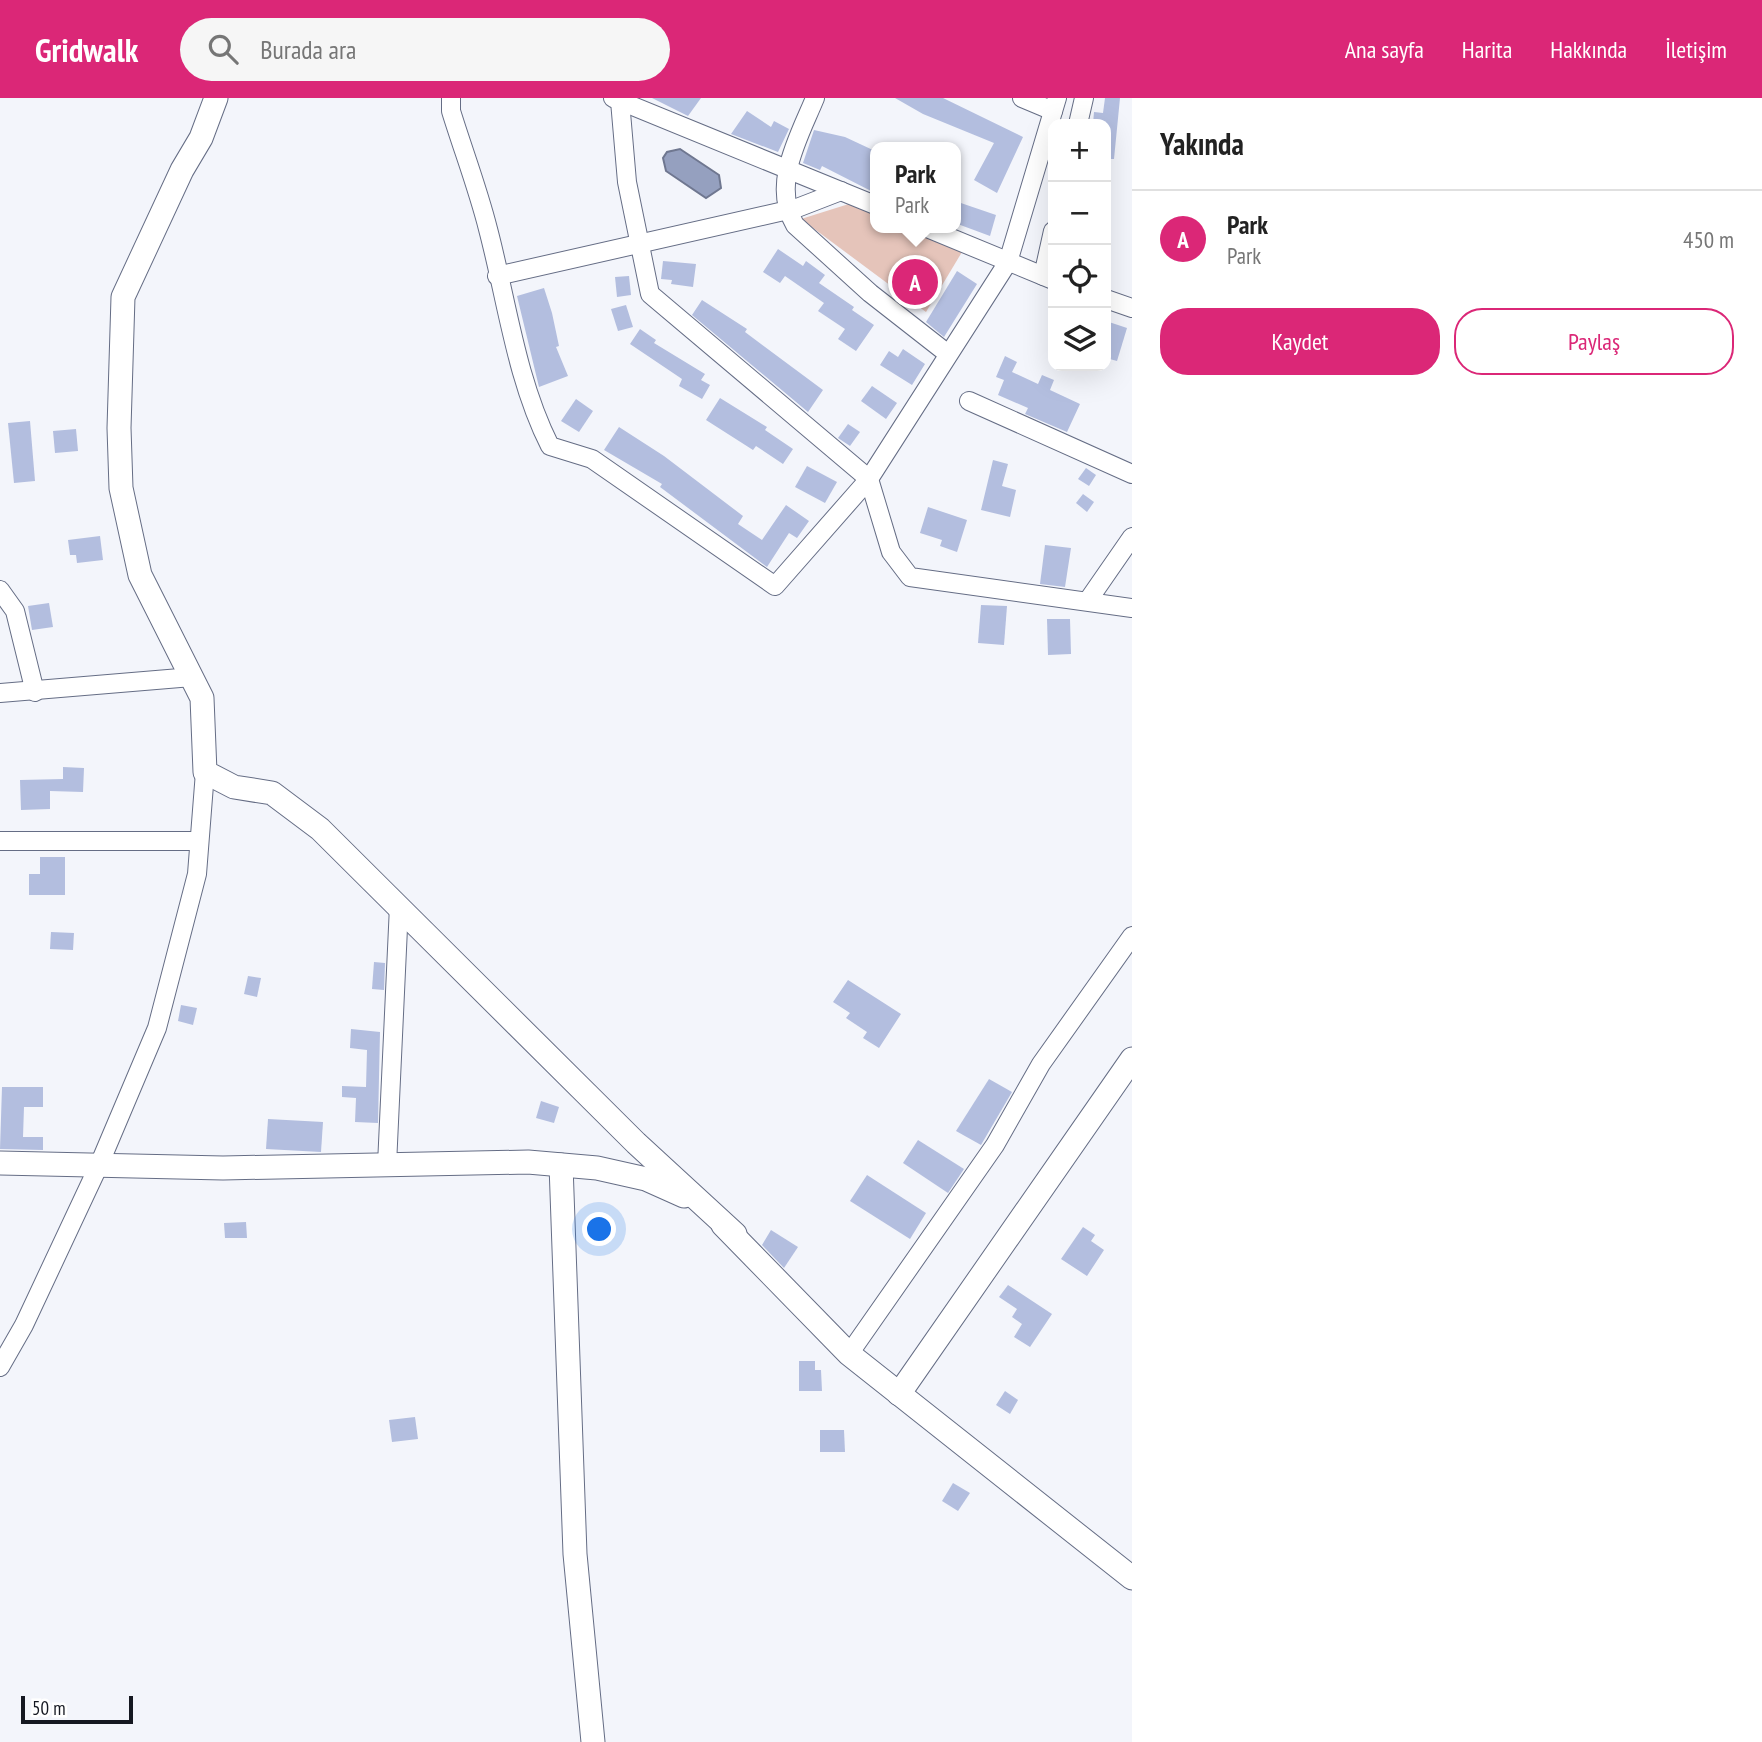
<!DOCTYPE html>
<html lang="tr">
<meta charset="utf-8">
<style>
:root{--surface:#fff;--page:#f6f6f6;--text:#222;--muted:#767676;--line:#e0e0e0;--accent:#db2777}
body{margin:0;font-family:"PT Sans Narrow",sans-serif;background:var(--page);color:var(--text)}
.controls{position:absolute;right:21px;top:21px;display:grid;overflow:hidden;border-radius:14px;box-shadow:0 7px 28px #0002}
.controls button{width:63px;height:63px;display:grid;place-items:center;padding:0;border:0;border-bottom:2px solid var(--line);background:var(--surface);color:var(--text);font:35px sans-serif}
.scale{position:absolute;left:21px;bottom:18px;width:112px;box-sizing:border-box;padding-left:7px;border:4px solid #151821;border-top:0;font-size:19px;line-height:24px;white-space:nowrap;color:#151821;-webkit-text-stroke:5px #fff;paint-order:stroke}
.you{position:absolute;left:600px;top:1132px;width:24px;height:24px;margin:-18px;border:5px solid #fff;border-radius:50%;background:#1a73e8;box-shadow:0 0 0 10px #1a73e833}
.badge{display:grid;place-items:center;width:46px;height:46px;border-radius:50%;background:var(--accent);color:#fff;font-size:23px;font-weight:700}
.pin{position:absolute;translate:-50% -50%;border:4px solid #fff;box-shadow:0 2px 7px #0006}
.popup{position:absolute;left:870px;top:44px;width:91px;height:91px;box-sizing:border-box;display:grid;place-content:center;border-radius:14px;background:var(--surface);filter:drop-shadow(0 2px 5px #0005);font-size:23px;white-space:nowrap;color:var(--muted)}
.popup b{font-size:26px;color:var(--text)}
.popup::after{content:'';position:absolute;left:50%;top:100%;margin-left:-14px;border:14px solid transparent;border-top-color:var(--surface)}
.list{margin:0;padding:0;list-style:none}
h2{display:flex;justify-content:space-between;align-items:center;height:91px;margin:0;padding:0 28px;font-size:30px}
h2 small{font-size:23px;font-weight:400;color:var(--muted)}
.list li{display:grid;grid-template-columns:46px 1fr auto;gap:21px;align-items:center;box-sizing:border-box;height:98px;padding:0 28px;border-top:2px solid var(--line)}
.list b{display:block;font-size:26px;white-space:nowrap}
.list p{margin:0;font-size:23px;white-space:nowrap;color:var(--muted)}
.list em{font-size:23px;font-style:normal;color:var(--muted)}
.actions{display:flex;gap:14px;padding:21px 28px}
.actions a{flex:1;padding:16px 0;border:2px solid var(--accent);border-radius:28px;text-align:center;font-size:24px;color:var(--accent)}
.actions .main{background:var(--accent);color:#fff}
.icon{flex:none;width:38px;height:38px;fill:none;stroke:currentColor;stroke-width:2;stroke-linecap:round;stroke-linejoin:round}
.map{position:relative;flex:none;width:1132px;height:1644px;overflow:hidden}
header{display:flex;align-items:center;gap:42px;box-sizing:border-box;height:98px;padding:0 35px;background:var(--accent);color:#fff}
header strong{font-size:33px}
nav{display:flex;gap:38px;margin-inline-start:auto;font-size:24px}
.search{width:490px;height:63px;background:var(--page);display:flex;align-items:center;gap:18px;box-sizing:border-box;padding:0 24px;border-radius:38px;color:var(--muted);font-size:26px}
main{display:flex}
aside{flex:1;background:var(--surface)}
.map>svg:first-child{display:block}
.green{fill:#e5c4ba}
.water{fill:#95a0bf;stroke:#6f7790;stroke-width:2}
.building{fill:#b3bedf}
.lines{fill:none;stroke-linecap:round;stroke-linejoin:round}
.street-casing{stroke:#656d85;stroke-width:20}
.secondary-casing{stroke:#656d85;stroke-width:25}
.street{stroke:#fff;stroke-width:18}
.secondary{stroke:#fff;stroke-width:23}
</style>
<header>
<strong>Gridwalk</strong>
<div class="search"><svg class="icon" aria-label="search" viewBox="0 0 24 24"><circle cx="10" cy="10" r="6"/><path d="M15 15l6 6"/></svg>Burada ara</div>
<nav><a>Ana sayfa</a><a>Harita</a><a>Hakkında</a><a>İletişim</a></nav>
</header>
<main>
<div class="map">
<svg width="1132" height="1644" viewBox="0 0 1132 1644">
<rect width="100%" height="100%" fill="#f3f5fb"/>
<!-- green -->
<polygon class="green" points="852,105 875,115 875,130 907,130 962,154 926,214 801,121"/>
<!-- water -->
<polygon class="water" points="680,51 719,77 721,90 706,100 666,73 663,60 667,54"/>
<!-- building -->
<g class="building">
<polygon points="652,0 701,0 688,18"/>
<polygon points="895,0 943,0 1023,39 997,95 974,82 994,45 923,16"/>
<polygon points="1105,0 1120,0 1114,61 1106,61 1106,26 1093,26 1094,14 1103,15"/>
<polygon points="747,13 771,29 774,23 789,31 778,54 731,36"/>
<polygon points="814,32 845,39 875,53 875,95 822,68 820,72 803,65"/>
<polygon points="955,103 996,117 990,138 955,125"/>
<polygon points="778,151 803,168 806,163 825,177 819,185 854,209 852,212 874,227 856,253 838,241 845,231 818,213 824,205 785,178 780,185 763,174"/>
<polygon points="663,163 696,166 693,189 671,186 672,182 661,181"/>
<polygon points="957,173 977,186 944,239 926,224"/>
<polygon points="629,178 631,197 617,199 615,179"/>
<polygon points="544,190 552,215 559,248 556,249 568,278 539,289 517,198"/>
<polygon points="702,202 747,231 745,234 823,292 808,314 692,217"/>
<polygon points="626,207 633,229 618,233 611,211"/>
<polygon points="1106,223 1127,230 1117,263 1106,260"/>
<polygon points="640,231 656,242 654,245 705,276 701,282 710,287 702,301 679,288 682,281 630,246"/>
<polygon points="903,251 925,266 912,287 880,267 889,253 898,259"/>
<polygon points="1005,258 1017,264 1012,274 1038,286 1042,277 1054,282 1050,292 1080,306 1067,334 1025,316 1028,310 998,297 1004,282 996,279"/>
<polygon points="872,288 897,305 886,321 861,303"/>
<polygon points="720,300 767,329 765,332 793,351 783,366 756,348 753,352 706,322"/>
<polygon points="576,301 593,313 579,334 561,323"/>
<polygon points="30,323 35,383 14,385 8,325"/>
<polygon points="848,326 860,334 850,348 838,340"/>
<polygon points="619,329 664,358 743,418 738,426 762,442 786,407 809,423 797,440 789,435 767,469 660,389 662,386 604,352"/>
<polygon points="76,331 78,353 55,355 53,333"/>
<polygon points="993,362 1008,366 1002,388 1016,392 1010,419 981,412"/>
<polygon points="807,368 837,384 825,405 795,389"/>
<polygon points="1086,370 1096,377 1089,388 1078,381"/>
<polygon points="1083,396 1094,404 1087,414 1076,405"/>
<polygon points="928,409 967,422 957,454 940,448 942,442 920,435"/>
<polygon points="100,438 103,462 77,465 76,457 70,457 68,442"/>
<polygon points="1045,447 1071,450 1065,489 1040,486"/>
<polygon points="49,505 53,529 32,532 28,508"/>
<polygon points="981,507 1007,508 1004,547 978,545"/>
<polygon points="1047,521 1070,521 1071,556 1048,557"/>
<polygon points="63,669 84,670 83,694 50,693 50,711 21,712 20,682 63,681"/>
<polygon points="40,759 65,759 65,797 29,797 29,776 40,776"/>
<polygon points="51,834 74,835 73,852 50,851"/>
<polygon points="374,864 385,865 384,892 372,891"/>
<polygon points="248,878 261,880 257,899 244,896"/>
<polygon points="848,882 901,916 879,950 863,940 867,934 846,920 850,915 833,904"/>
<polygon points="181,907 197,910 193,927 178,923"/>
<polygon points="351,931 380,934 378,1025 355,1024 356,1000 342,999 342,988 366,989 367,952 350,950"/>
<polygon points="989,981 1012,994 981,1047 956,1033"/>
<polygon points="2,989 43,989 43,1009 24,1009 23,1039 43,1039 43,1052 0,1051"/>
<polygon points="541,1003 559,1009 554,1025 536,1020"/>
<polygon points="268,1021 323,1024 321,1054 266,1051"/>
<polygon points="918,1042 964,1071 948,1095 903,1065"/>
<polygon points="867,1077 926,1115 910,1141 850,1103"/>
<polygon points="246,1124 247,1140 225,1140 224,1125"/>
<polygon points="1083,1129 1095,1137 1091,1143 1104,1152 1087,1178 1061,1161"/>
<polygon points="771,1132 798,1149 784,1170 762,1147"/>
<polygon points="1008,1187 1052,1216 1030,1249 1014,1239 1022,1226 1012,1219 1017,1211 999,1199"/>
<polygon points="799,1263 815,1263 815,1272 821,1272 822,1293 799,1293"/>
<polygon points="1005,1293 1018,1302 1010,1316 996,1307"/>
<polygon points="415,1319 418,1341 392,1344 389,1322"/>
<polygon points="820,1332 844,1332 845,1354 820,1354"/>
<polygon points="953,1385 970,1395 958,1413 942,1403"/>
</g>
<g class="lines">
<defs>
<g id="street">
<path d="M451 0V13C463 52 478 91 488 131 507 203 516 281 550 348L592 361 775 488 869 381 1008 164 1057 0"/>
<polyline points="613,0 875,107"/>
<path d="M815 0C799 39 771 86 795 127L870 195 948 256"/>
<polyline points="1022,0 1053,13"/>
<polyline points="620,3 627,84 650,196 869,381 891,454 910,479 1132,510"/>
<polyline points="1078,26 1084,0"/>
<polyline points="927,130 1053,182"/>
<polyline points="497,178 797,110 841,93"/>
<polyline points="1043,178 1053,133"/>
<polyline points="1106,201 1132,210"/>
<polyline points="969,303 1132,376"/>
<polyline points="0,492 15,513 35,594"/>
<polyline points="1089,501 1132,439"/>
<polyline points="0,595 192,579"/>
<polyline points="0,743 199,743"/>
<polyline points="387,1067 399,808"/>
<polyline points="849,1256 995,1047 1041,966 1132,838"/>
<polyline points="0,1269 24,1227 99,1067 157,930 197,776 205,674"/>
</g>
<g id="secondary">
<polyline points="216,0 201,40 182,72 123,199 119,330 121,390 140,477 202,600 205,674 234,689 272,695 320,731 636,1045 735,1136"/>
<polyline points="0,1065 223,1070 528,1064 597,1070 646,1081 684,1098"/>
<polyline points="561,1067 575,1456 593,1644"/>
<polyline points="723,1127 849,1256 1132,1480"/>
<polyline points="899,1296 1132,961"/>
</g>
</defs>
<!-- street casing -->
<use href="#street" class="street-casing"/>
<!-- secondary casing -->
<use href="#secondary" class="secondary-casing"/>
<!-- street -->
<use href="#street" class="street"/>
<!-- secondary -->
<use href="#secondary" class="secondary"/>
</g>
</svg>
<div class="controls">
<button>+</button>
<button>−</button>
<button><svg class="icon" aria-label="locate" viewBox="0 0 24 24"><circle cx="12" cy="12" r="6"/><path d="M12 2v4M12 18v4M2 12h4M18 12h4"/></svg></button>
<button><svg class="icon" aria-label="layers" viewBox="0 0 24 24"><path d="M12 4l9 5-9 5-9-5zM3 14l9 5 9-5"/></svg></button>
</div>
<div class="scale">50 m</div>
<div class="you"></div>
<div class="pin badge" style="left:915px;top:184px">A</div>
<div class="popup"><b>Park</b>Park</div>
</div>
<aside>
<h2>Yakında<small></small></h2>
<ul class="list">
<li><span class="badge">A</span><div><b>Park</b><p>Park</p></div><em>450 m</em></li>
</ul>
<div class="actions"><a class="main">Kaydet</a><a>Paylaş</a></div>
</aside>
</main>
